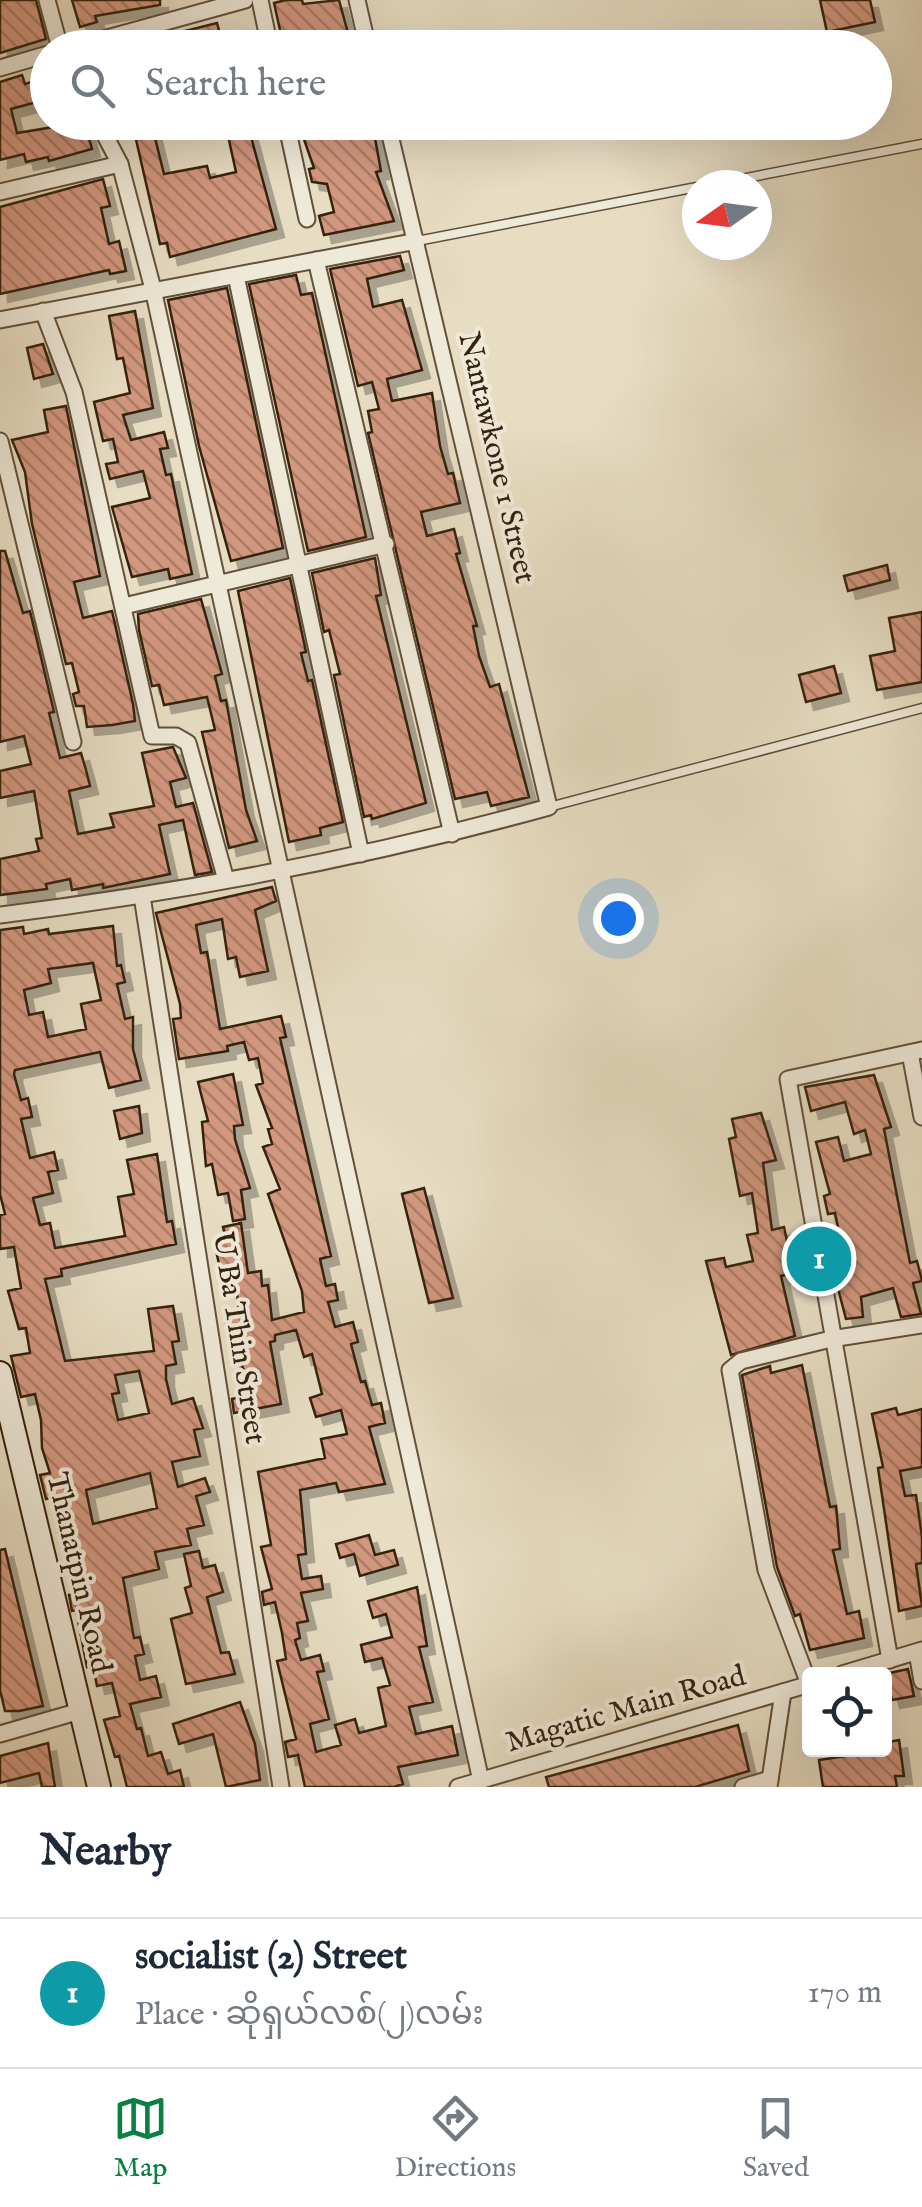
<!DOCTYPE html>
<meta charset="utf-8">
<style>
:root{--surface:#fff;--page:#f6f6f7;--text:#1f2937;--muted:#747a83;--line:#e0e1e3;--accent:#0b8043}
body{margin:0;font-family:"IM FELL English","Noto Sans Myanmar",serif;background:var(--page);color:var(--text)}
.controls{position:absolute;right:30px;bottom:30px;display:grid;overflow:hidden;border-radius:10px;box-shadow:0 10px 40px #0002}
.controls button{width:90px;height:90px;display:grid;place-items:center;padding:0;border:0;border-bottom:2px solid var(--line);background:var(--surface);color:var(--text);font:50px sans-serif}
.compass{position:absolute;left:682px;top:170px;width:90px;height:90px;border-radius:50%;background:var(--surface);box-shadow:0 10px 40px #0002;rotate:256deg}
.you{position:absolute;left:618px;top:918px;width:35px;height:35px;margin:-25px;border:8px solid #fff;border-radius:50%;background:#1a73e8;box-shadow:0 0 0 15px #1a73e833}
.badge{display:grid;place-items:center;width:65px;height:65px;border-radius:50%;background:var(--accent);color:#fff;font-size:32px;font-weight:700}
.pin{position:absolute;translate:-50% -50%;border:5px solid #fff;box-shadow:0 2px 10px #0006}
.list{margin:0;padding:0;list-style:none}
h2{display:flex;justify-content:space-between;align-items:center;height:130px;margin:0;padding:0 40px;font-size:42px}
h2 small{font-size:32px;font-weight:400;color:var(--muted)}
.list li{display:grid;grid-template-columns:65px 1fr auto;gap:30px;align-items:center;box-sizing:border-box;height:150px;padding:0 40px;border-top:2px solid var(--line)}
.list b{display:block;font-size:38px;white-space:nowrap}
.list p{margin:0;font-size:32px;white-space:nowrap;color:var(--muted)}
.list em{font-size:32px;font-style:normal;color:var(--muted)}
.icon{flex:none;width:55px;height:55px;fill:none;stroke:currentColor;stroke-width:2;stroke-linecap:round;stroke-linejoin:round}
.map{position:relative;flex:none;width:922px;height:1787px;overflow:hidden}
.search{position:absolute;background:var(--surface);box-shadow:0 10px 40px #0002;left:30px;right:30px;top:30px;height:110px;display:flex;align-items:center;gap:25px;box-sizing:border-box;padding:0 35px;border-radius:55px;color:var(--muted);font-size:38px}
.sheet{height:280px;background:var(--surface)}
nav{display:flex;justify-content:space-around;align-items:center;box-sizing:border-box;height:140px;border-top:2px solid var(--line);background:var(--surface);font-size:28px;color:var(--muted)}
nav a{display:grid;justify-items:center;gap:5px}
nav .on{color:var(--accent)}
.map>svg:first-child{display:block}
.building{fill:url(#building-back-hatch);stroke:#35220f;stroke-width:2.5;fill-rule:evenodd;filter:url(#shadow)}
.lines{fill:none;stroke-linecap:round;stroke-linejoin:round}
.service-casing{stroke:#62513c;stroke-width:11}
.minor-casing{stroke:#62513c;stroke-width:19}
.secondary-casing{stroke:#35220f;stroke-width:26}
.service{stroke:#efe9d8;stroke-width:8}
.minor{stroke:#efe9d8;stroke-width:15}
.secondary{stroke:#efe9d8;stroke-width:22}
.labels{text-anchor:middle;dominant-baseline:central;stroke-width:8;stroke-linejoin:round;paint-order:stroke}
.street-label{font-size:30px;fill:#35220f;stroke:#efe9d8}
</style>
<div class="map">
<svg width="922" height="1787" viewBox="0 0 922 1787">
<defs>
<pattern id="building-back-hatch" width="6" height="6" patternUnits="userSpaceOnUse" patternTransform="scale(2.5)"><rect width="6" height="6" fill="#d2977f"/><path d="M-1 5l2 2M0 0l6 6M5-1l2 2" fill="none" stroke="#ab7b66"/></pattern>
<filter id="shadow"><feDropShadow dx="8" dy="8" stdDeviation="0" flood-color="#0004"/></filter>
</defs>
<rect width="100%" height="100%" fill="#e7ddc3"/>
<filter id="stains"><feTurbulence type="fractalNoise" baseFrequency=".002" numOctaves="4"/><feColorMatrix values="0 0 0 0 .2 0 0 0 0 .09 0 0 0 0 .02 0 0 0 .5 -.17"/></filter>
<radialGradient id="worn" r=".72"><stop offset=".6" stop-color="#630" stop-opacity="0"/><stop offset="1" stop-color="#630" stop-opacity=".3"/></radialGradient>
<!-- building -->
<g class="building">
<polygon points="0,0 36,0 46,39 0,53"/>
<polygon points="72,0 160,0 160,5 95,16 97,22 80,27"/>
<polygon points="286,0 302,0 303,4 339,0 352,48 284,48 274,3"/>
<polygon points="820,0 870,0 875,22 827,32"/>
<polygon points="217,23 223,45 138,48 137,43"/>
<polygon points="22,75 25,84 48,77 48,99 11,109 17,133 84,122 92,149 49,161 48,157 26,162 24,154 0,160 0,82"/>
<polygon points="132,122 151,122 164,174 207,166 210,178 236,172 225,122 247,122 276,229 170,257 167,243 160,244"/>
<polygon points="298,122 372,122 381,171 376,172 394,221 324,235 319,216 334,212 327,184 312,182 309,169 314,168"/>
<polygon points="103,179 110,206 101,208 109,244 119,241 126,271 110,274 109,270 0,294 0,207"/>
<polygon points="400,256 404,270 367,279 373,307 402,300 422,370 387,379 392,401 432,393 440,446 448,474 453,473 460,503 421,512 427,536 454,529 460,553 456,554 477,626 473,626 479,656 490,687 499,684 529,797 491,806 487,792 455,799 368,433 372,432 368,411 379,409 372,382 358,386 330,269"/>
<polygon points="296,275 301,295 312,293 366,537 308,551 249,284"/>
<polygon points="227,288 283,548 231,561 199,446 168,300"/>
<polygon points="135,311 153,408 123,415 131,440 164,432 168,448 160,449 166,475 171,474 192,574 170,579 168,569 132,577 112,507 150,498 143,471 110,479 106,464 118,462 113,439 103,441 94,402 130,393 123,358 117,359 109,316"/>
<polygon points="43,344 53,374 34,379 27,348"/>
<polygon points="66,406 100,576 74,582 83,618 112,611 133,704 135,721 112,725 87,727 84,706 76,706 73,694 79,692 72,663 66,664 32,524 25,472 12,440 48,432 44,410"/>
<polygon points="0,551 5,551 23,613 30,611 54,712 49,713 60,758 81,753 86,770 90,786 69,791 78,834 114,827 110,814 154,806 142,753 173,747 186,778 170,782 176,807 193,803 212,872 195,875 183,820 159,825 170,874 103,888 103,884 72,890 70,879 46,884 47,889 0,895 0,859 39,851 36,839 42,838 34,791 0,798 0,771 31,764 24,736 0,742"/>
<polygon points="375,558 381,595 376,596 426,803 372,819 371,815 364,817 334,675 340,674 329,630 324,632 312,573"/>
<polygon points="887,565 890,580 848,591 844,576"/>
<polygon points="290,578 306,652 301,653 308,681 312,680 343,822 320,828 321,835 289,842 238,591"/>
<polygon points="201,599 222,674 215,676 221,701 226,700 246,810 257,841 229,848 202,732 215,730 207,697 164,705 159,685 152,686 139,630 138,614"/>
<polygon points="922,612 922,682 877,690 870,656 895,651 889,618"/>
<polygon points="834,666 841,693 806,702 799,675"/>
<polygon points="272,887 276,901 255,910 268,971 240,977 236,957 228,959 222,919 196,925 201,953 207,952 220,1029 281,1016 286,1037 280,1038 331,1256 320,1259 326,1286 335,1284 338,1300 328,1302 335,1327 353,1322 358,1342 351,1344 361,1382 365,1381 372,1405 381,1403 385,1423 369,1427 385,1484 339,1492 336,1483 300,1490 306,1554 298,1555 302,1579 321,1576 323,1589 301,1593 308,1621 297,1623 300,1638 295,1640 301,1660 320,1655 324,1671 317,1672 329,1719 310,1724 316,1752 341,1745 335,1725 355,1719 359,1733 386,1726 378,1688 390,1685 382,1658 365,1662 361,1645 392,1637 386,1614 373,1618 368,1601 417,1587 427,1646 419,1647 433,1702 409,1707 416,1734 452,1726 458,1755 398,1767 403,1784 394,1787 305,1787 298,1755 288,1757 285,1742 296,1739 277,1661 286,1659 282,1633 275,1602 264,1605 262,1592 272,1589 261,1547 271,1545 258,1472 325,1458 321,1439 347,1434 341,1410 316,1417 310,1398 322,1394 312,1354 304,1357 296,1330 275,1335 275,1341 270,1342 281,1404 234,1413 232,1399 249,1395 241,1360 233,1361 224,1313 239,1311 236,1284 230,1285 228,1272 221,1273 217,1255 215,1241 226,1239 223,1227 241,1223 248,1273 261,1271 262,1286 268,1285 272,1320 304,1312 302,1291 268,1194 280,1189 263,1147 272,1144 268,1129 272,1128 256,1085 263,1083 258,1058 249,1060 244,1042 227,1046 228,1051 179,1059 173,1019 181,1018 180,1004 156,913"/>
<path d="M113 926 117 966 121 965 125 982 117 984 125 1019 133 1017V1049L141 1080 109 1088 100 1052 15 1070 14 1074 21 1100 28 1098 32 1117 21 1119 30 1158 54 1152 58 1170 48 1172 53 1193 33 1198 40 1225 50 1223 55 1248 125 1236 118 1197 134 1194 127 1160 157 1154 167 1222 172 1221 176 1244 61 1269 62 1276 45 1279 65 1361 154 1351 148 1309 173 1306 179 1341 172 1342 176 1364 166 1366V1379L172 1404 193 1398 203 1428 194 1430 200 1456 172 1462 178 1487 205 1478 210 1492 196 1496 204 1525 187 1529 191 1545 155 1552 159 1569 123 1578 134 1638 140 1637 144 1654 135 1656 140 1680 156 1676 161 1697 130 1704 137 1729 141 1728 148 1756 161 1752 168 1774 180 1770 184 1787H127L119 1756 115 1757 104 1720 120 1716 112 1683 97 1686 93 1666 87 1667 76 1610 72 1611 69 1595 77 1593 58 1533 62 1532 55 1497 46 1499 40 1475 50 1473 42 1448 41 1420 35 1394 21 1397 11 1356 30 1353 26 1328 19 1329 8 1291 21 1288 14 1247 0 1249V1215L5 1214 0 1194V930L23 927 24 934 48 929 49 934ZM93 963 101 1000 81 1004 86 1029 48 1037 43 1012 29 1015 24 990 51 983 48 969ZM139 1371 149 1413 118 1420 112 1394 119 1393 115 1375ZM150 1473 157 1508 93 1524 86 1490Z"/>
<polygon points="233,1074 243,1125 234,1126 235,1139 250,1188 241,1190 245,1219 233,1221 228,1193 218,1195 212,1164 206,1166 202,1122 208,1121 198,1082"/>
<polygon points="874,1075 891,1127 884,1129 910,1263 917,1261 922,1281 913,1283 921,1314 901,1317 893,1288 861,1297 863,1317 846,1319 835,1277 848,1274 835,1213 828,1214 824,1196 830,1194 816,1142 838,1137 844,1161 871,1154 865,1130 854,1134 845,1102 811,1111 805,1087"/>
<polygon points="139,1106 142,1133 120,1139 114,1111"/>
<polygon points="761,1113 776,1160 763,1163 772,1230 784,1227 794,1273 781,1276 795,1336 731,1355 706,1261 724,1258 726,1267 753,1261 747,1235 758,1233 752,1193 740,1196 729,1139 736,1137 732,1119"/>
<polygon points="424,1188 453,1298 429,1303 402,1194"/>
<polygon points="802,1365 830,1507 836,1506 840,1549 833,1550 847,1614 859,1611 864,1638 810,1650 800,1614 795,1616 777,1567 742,1375 770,1366 771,1373"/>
<polygon points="896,1408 898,1415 922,1409 922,1467 900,1471 905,1496 916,1495 922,1537 922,1563 916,1564 922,1606 899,1611 878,1468 883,1467 872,1414"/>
<polygon points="369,1535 375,1555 394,1550 398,1565 360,1576 354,1554 340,1558 336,1544"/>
<polygon points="5,1549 43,1706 19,1711 5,1711 0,1690 0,1550"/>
<polygon points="199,1551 203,1568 215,1565 223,1592 207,1597 221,1653 229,1652 235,1674 186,1684 171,1619 192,1613 185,1588 191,1586 184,1554"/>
<polygon points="908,1669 914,1696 892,1700 885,1674"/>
<polygon points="240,1702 255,1744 260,1780 226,1787 213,1734 179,1744 173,1724"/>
<polygon points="738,1725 749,1771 695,1787 549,1787 546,1777"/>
<polygon points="899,1740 904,1776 895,1776 897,1787 823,1787 819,1760 853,1755 852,1750 884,1750 884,1743"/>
<polygon points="48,1743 55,1787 42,1787 39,1773 0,1783 0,1756"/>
</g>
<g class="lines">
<defs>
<g id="service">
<polyline points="710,185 922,144"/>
<polyline points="417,241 697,187"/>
<polyline points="549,807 922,708"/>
</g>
<g id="minor">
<polyline points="47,0 60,48"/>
<polyline points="260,0 270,48"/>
<polyline points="357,0 368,48"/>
<polyline points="71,48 245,0"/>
<polyline points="0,68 48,54"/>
<polyline points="98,122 120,164 153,289 481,1781"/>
<polyline points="286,122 307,219"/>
<polyline points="0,192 120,164"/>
<polyline points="316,260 452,834"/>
<polyline points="236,276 361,854"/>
<polyline points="43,311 74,392 152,736 176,736 188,743 226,880"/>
<polyline points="0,320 417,241"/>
<polyline points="0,441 73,742"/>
<polyline points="124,606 386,544"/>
<polyline points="142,896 281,1787"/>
<path d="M0 915C185 892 369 857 549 807L387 122"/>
<polyline points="910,1053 922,1117"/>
<polyline points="917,1652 922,1681"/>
<polyline points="890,1660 788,1079 922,1050"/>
<polyline points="842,1674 922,1650"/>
<polyline points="809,1684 766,1570 730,1370 741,1361 831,1339 922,1325"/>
<polyline points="0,1734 80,1711"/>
<polyline points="458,1787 810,1684"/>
<polyline points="743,1787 770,1779"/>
<polyline points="769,1787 783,1692"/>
</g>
<polyline id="secondary" points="0,1373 99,1787"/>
</defs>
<!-- service casing -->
<use href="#service" class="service-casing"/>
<!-- minor casing -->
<use href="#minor" class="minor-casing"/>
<!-- secondary casing -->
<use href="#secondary" class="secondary-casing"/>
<!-- service -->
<use href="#service" class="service"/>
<!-- minor -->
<use href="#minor" class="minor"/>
<!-- secondary -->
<use href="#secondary" class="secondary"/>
</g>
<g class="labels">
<!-- street labels -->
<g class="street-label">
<text transform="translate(496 458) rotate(77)">Nantawkone 1 Street</text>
<text transform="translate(238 1338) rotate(81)">U Ba Thin Street</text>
<text transform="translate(78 1573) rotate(77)">Thanatpin Road</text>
<text transform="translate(626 1710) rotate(-16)">Magatic Main Road</text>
</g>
</g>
<rect width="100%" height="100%" filter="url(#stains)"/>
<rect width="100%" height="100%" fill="url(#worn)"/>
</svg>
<div class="controls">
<button><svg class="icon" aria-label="locate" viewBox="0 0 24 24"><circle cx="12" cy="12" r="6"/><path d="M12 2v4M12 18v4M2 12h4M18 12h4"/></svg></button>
</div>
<svg class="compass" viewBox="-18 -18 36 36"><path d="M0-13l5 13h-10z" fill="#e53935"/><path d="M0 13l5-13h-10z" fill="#747a83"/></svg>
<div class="you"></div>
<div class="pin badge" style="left:819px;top:1259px;background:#0f9aa8">1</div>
<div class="search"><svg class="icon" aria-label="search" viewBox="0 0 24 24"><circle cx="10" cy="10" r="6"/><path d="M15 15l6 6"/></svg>Search here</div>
</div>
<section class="sheet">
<h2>Nearby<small></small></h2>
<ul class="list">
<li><span class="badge" style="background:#0f9aa8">1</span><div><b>socialist (2) Street</b><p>Place · ဆိုရှယ်လစ်(၂)လမ်း</p></div><em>170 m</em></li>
</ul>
</section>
<nav>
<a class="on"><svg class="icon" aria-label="map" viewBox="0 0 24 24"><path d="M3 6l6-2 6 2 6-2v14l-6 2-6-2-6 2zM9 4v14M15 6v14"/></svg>Map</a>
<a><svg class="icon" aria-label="directions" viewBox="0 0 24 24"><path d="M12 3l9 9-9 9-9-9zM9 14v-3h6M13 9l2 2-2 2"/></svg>Directions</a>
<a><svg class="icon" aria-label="saved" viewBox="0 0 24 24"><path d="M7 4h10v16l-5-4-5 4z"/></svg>Saved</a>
</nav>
